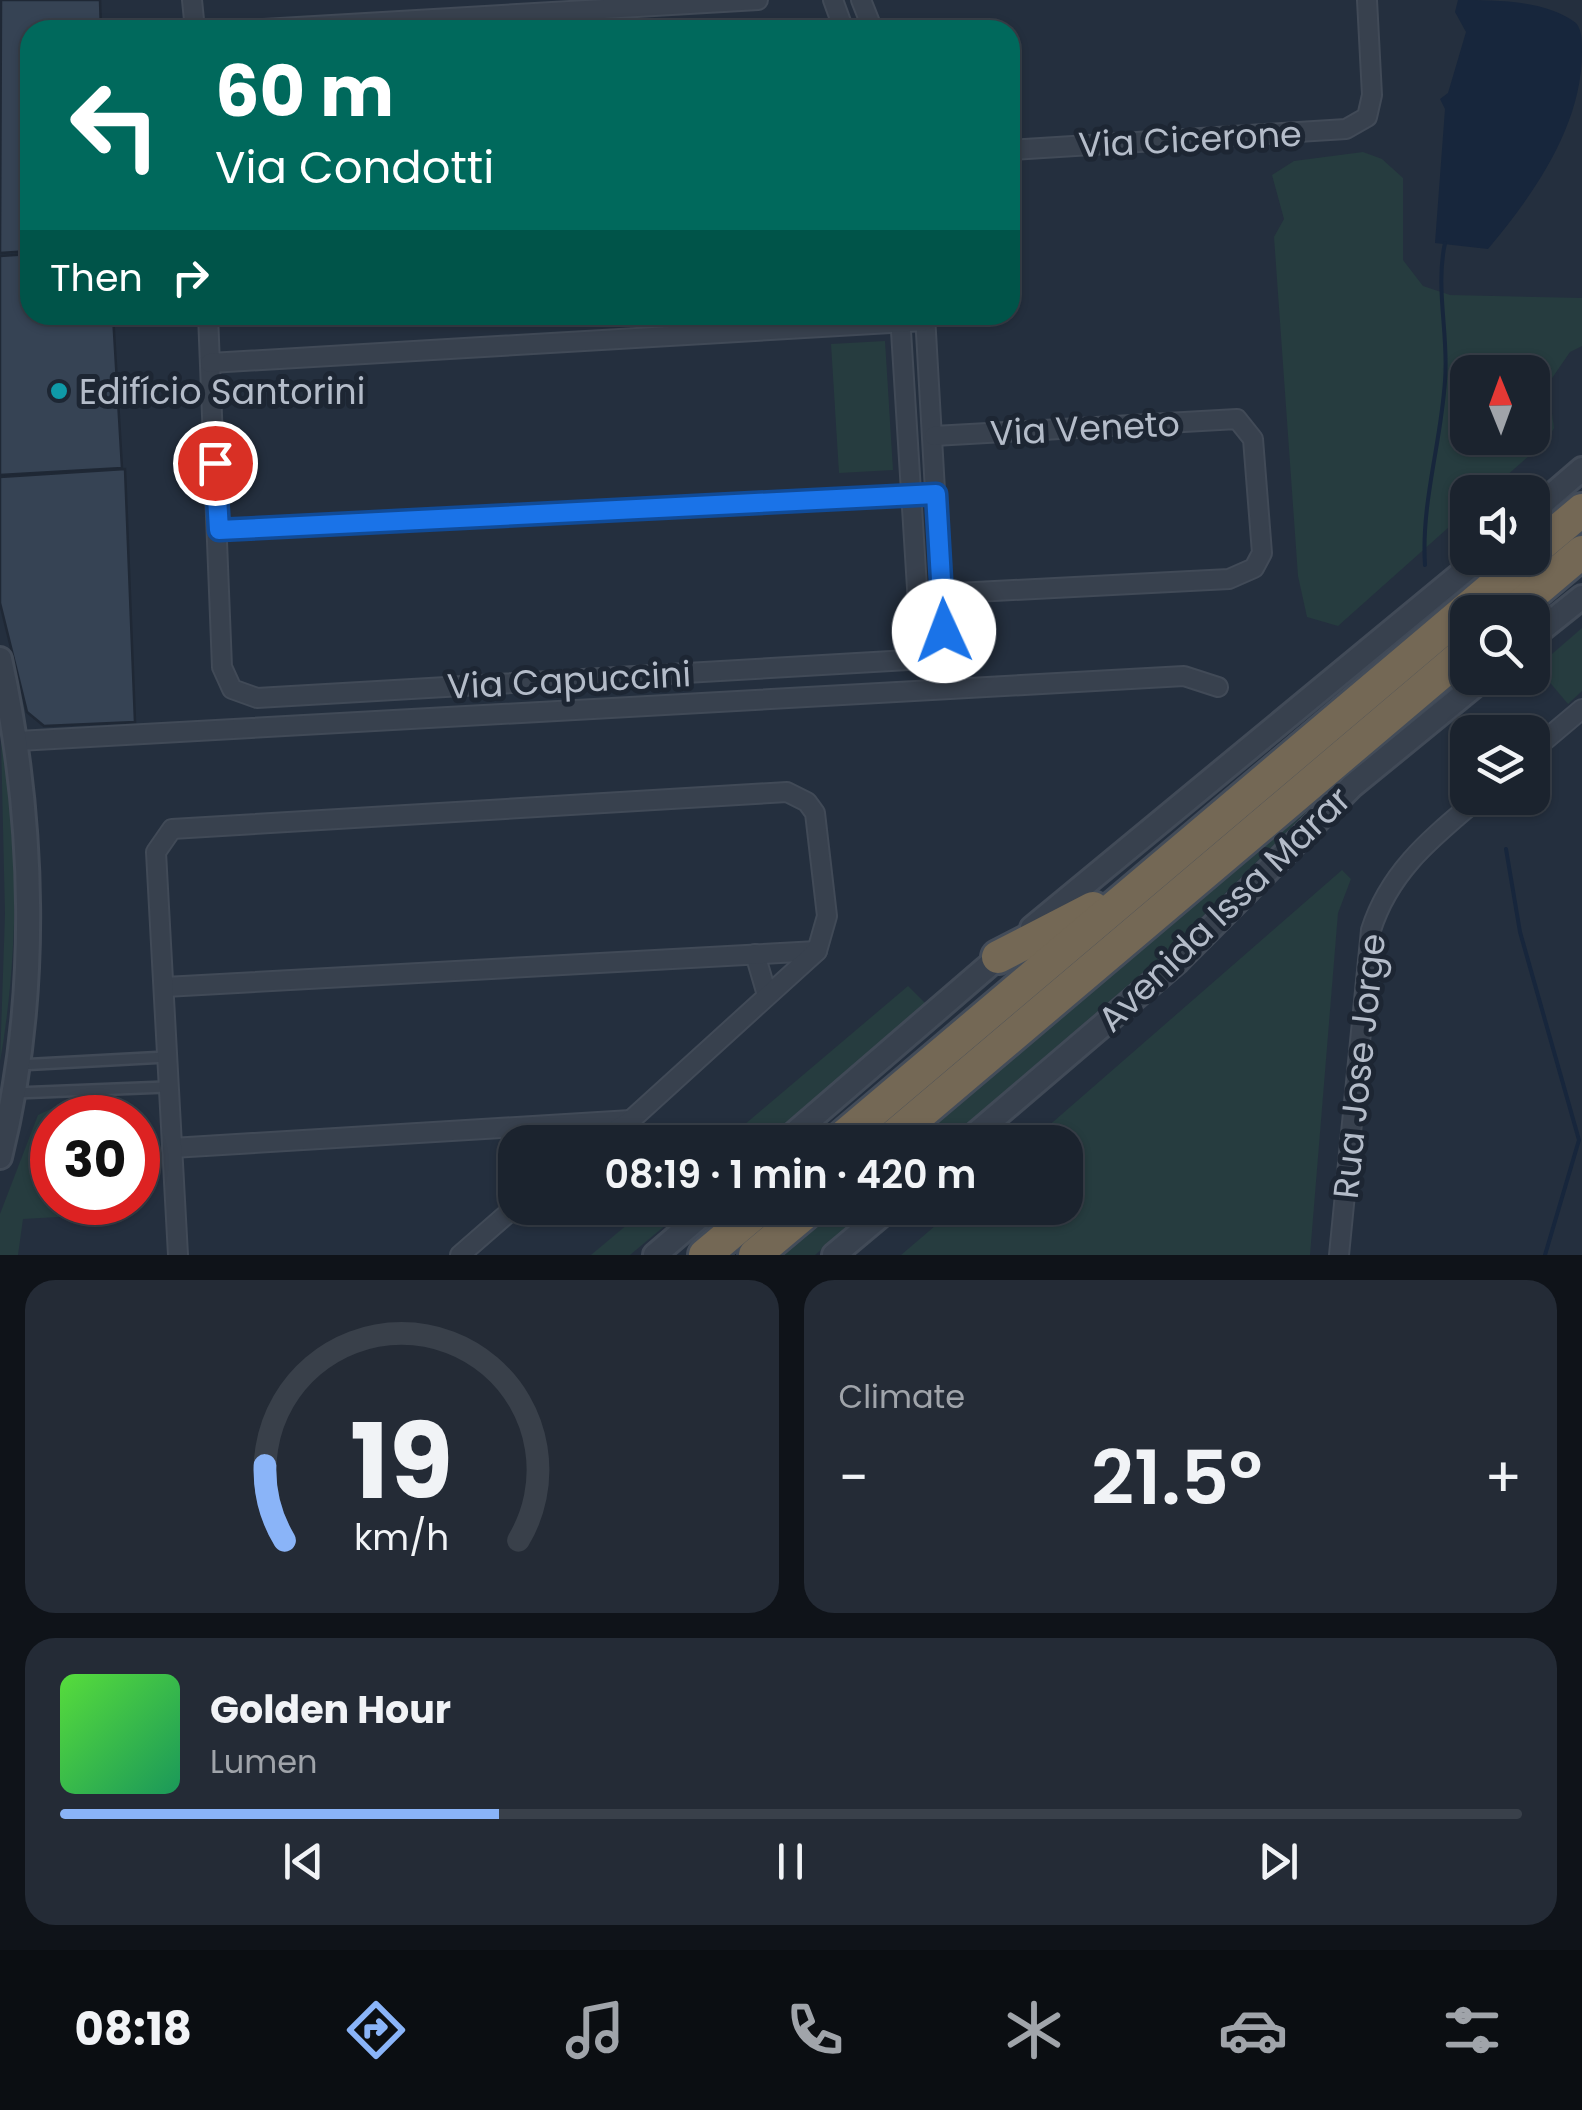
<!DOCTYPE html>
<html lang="en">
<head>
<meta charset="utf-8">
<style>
  :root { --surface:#1b232e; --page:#242b36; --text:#f1f3f6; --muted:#a0a4aa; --line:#39404a; --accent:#8ab4f8 }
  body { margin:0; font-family:Poppins,sans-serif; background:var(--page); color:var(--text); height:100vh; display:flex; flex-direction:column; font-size:38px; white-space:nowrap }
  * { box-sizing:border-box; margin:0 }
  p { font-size:32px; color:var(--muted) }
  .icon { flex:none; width:55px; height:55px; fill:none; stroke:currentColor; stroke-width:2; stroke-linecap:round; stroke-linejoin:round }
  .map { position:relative; height:1255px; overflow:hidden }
  .panel { display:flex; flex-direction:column; gap:25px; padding:25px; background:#0f1319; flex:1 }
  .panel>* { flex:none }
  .guide { position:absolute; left:20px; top:20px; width:1000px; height:305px; border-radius:30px; box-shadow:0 2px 8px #0004,0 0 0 2px var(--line); background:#00695c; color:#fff; overflow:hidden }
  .needle { width:65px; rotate:359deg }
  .buttons { position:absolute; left:1450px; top:355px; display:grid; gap:20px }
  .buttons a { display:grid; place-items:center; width:100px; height:100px; border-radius:20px; background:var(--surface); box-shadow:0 2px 8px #0004,0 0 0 2px var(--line); font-size:50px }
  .speed { position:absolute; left:30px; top:1095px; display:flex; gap:20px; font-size:50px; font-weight:700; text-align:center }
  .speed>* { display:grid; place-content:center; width:130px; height:130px; border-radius:50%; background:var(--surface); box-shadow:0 2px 8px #0004,0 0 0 2px var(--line); line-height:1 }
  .speed .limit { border:15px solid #d22; background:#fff; color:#111 }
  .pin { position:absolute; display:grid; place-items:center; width:85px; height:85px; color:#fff; margin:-42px; border:5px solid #fff; border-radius:50%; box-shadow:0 2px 10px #0007 }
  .me { position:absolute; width:110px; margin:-55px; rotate:358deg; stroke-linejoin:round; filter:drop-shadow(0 0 8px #0008) }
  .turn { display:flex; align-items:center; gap:35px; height:210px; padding:0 30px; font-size:45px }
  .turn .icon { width:130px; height:130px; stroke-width:2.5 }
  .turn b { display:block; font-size:70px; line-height:85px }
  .then { display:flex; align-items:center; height:95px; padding:0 30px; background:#0003; gap:20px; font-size:38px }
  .big { font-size:75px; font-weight:600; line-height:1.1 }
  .panel .tile { flex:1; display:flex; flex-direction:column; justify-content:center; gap:15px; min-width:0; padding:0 35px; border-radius:30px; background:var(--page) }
  .panel .dial { align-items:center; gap:0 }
  .dial svg { height:260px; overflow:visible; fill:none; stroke:var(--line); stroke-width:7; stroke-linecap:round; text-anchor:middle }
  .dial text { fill:var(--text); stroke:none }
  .song { display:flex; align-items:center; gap:30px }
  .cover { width:120px; height:120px; border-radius:15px; background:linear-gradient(135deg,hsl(110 70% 55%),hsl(150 70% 35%)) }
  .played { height:10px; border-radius:5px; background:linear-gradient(90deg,var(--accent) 30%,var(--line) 30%) }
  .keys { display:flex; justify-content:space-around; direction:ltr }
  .heat { display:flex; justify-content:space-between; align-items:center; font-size:55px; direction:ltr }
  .panel .tiles { flex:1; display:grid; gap:25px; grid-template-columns:1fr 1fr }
  .tile:last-child { grid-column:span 2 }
  .trip { position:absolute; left:498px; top:1125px; width:585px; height:100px; border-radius:30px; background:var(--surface); box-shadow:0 2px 8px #0004,0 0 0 2px var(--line); font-weight:600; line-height:100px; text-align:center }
  .dock { display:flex; height:160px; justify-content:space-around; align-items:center; background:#0b0e12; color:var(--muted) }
  .dock .icon { width:70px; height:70px }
  .dock .current { color:var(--accent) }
  .dock b { font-size:45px; color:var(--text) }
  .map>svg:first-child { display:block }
</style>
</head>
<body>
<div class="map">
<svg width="1582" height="1255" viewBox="0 0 1582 1255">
  <rect width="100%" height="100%" fill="#242f3e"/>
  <g fill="#263c3f" fill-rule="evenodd">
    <path d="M 1363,152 L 1382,159 L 1403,178 L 1403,260 L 1423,286 L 1450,295 L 1582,298 L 1582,346 L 1570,352 L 1548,384 L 1554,428 L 1548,439 L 1488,492 L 1468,492 L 1467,511 L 1338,626 L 1307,617 L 1298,576 L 1274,237 L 1284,219 L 1272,175 L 1294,161 ZM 1468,372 L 1532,372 L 1532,438 L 1468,438 Z"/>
    <path d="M 558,315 L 670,315 L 670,321 L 558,327 Z"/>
    <path d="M 885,341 L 893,470 L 839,473 L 831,344 Z"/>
    <path d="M 1582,628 L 1582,691 L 1568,704 L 1537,667 Z"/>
    <path d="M 0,697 C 18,819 21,941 0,1062 L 5,914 Z"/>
    <path d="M 1346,772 L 1168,951 L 946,1142 L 911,1142 Z"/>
    <path d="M 1342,870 L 1351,879 L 1338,913 L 1310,1255 L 901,1255 L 956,1208 L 1065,1208 L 1065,1142 L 1030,1142 Z"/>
    <path d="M 908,986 L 926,1004 L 763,1142 L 724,1142 Z"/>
    <path d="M 55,1107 L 89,1108 L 89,1117 L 52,1118 L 52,1202 L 93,1203 L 93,1215 L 23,1219 L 18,1255 L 0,1255 L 0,1214 L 38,1115 Z"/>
    <path d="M 647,1208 L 686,1208 L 630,1255 L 591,1255 Z"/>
    <path d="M 835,1208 L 870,1208 L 815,1255 L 779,1255 Z"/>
  </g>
  <path fill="#17263c" d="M 1458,0 C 1495,0 1547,0 1576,23 C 1582,30 1582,41 1582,52 C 1582,126 1534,194 1488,249 L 1435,243 L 1445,109 L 1440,99 L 1448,93 L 1466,32 L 1455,12 Z"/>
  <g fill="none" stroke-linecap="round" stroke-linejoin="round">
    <g stroke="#17263c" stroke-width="4">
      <path d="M 1425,565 C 1421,503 1441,443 1445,381 C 1449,335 1435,289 1445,243"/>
      <path d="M 1506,849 L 1520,932 L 1579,1140 L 1545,1255"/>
    </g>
  </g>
  <g fill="#364354" stroke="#1f2835" stroke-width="2.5">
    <path d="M 1,0 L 100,0 L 101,30 L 30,30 L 30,251 L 0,253 Z"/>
    <path d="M 30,254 L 30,315 L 113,315 L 122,468 L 0,475 L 0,256 Z"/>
    <path d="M 125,469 L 135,722 L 44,726 L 27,712 L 0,603 L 0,477 Z"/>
  </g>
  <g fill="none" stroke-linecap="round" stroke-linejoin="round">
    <g stroke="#414a57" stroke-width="14">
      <g id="service">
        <path d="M 19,1065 L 166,1057"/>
        <path d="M 16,1093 L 166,1087"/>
      </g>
    </g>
    <g stroke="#414a57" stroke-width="22">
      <g id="minor">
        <path d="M 192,0 L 195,30"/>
        <path d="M 833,0 L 844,30"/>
        <path d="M 861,0 L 873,30"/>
        <path d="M 244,30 L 758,0"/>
        <path d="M 1010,150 L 1346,129 L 1367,117 L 1372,95 L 1367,0"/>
        <path d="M 208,315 L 222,667 L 232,689 L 257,698 L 908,660 L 932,653 L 943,631 L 925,315"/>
        <path d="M 900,315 L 920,636 L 908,660"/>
        <path d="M 210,363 L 925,321"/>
        <path d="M 219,530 L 935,494"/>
        <path d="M 918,595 L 1229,579 L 1254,568 L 1262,553 L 1253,439 L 1237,419 L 934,436"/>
        <path d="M 18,741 L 1184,676 L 1218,687"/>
        <path d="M 1532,751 L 1582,709"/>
        <path d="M 755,954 L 767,995"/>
        <path d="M 165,987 L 817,951"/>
        <path d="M 172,1148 L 631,1120"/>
        <path d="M 178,1255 L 156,852 L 172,829 L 787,792 L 807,802 L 815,813 L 827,916 L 817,951 L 631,1120 L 597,1142"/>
        <path d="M 460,1255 L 515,1207"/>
        <path d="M 1339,1255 L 1371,930 C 1390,870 1433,837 1479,798"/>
      </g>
    </g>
    <g stroke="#414a57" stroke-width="28">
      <g id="tertiary">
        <path d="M 1532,512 L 1582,469"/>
        <path d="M 1532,637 L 1582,597"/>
        <path d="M 0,659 C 35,820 40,997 0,1157"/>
        <path d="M 1032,928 L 1480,558"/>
        <path d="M 784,1142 L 1008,949"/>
        <path d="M 966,1142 L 1178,961 L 1352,786 L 1484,678"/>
        <path d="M 655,1255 L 710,1208"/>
        <path d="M 834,1255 L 890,1208"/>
      </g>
    </g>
    <g stroke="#434c59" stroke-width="38">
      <g id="motorway">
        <path d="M 1532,552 L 1582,510"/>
        <path d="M 1511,612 L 1582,552"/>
        <path d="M 998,957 L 1093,908"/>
        <path d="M 837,1142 L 1527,558"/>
        <path d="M 887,1142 L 1468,650"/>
        <path d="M 705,1255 L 761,1208"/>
        <path d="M 755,1255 L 811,1208"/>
      </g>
    </g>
    <use href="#service" stroke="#38414e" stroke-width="9"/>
    <use href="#minor" stroke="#38414e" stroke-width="18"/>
    <use href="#tertiary" stroke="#38414e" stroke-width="22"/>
    <use href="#motorway" stroke="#746855" stroke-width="32"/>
  </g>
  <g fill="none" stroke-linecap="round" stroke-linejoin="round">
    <g stroke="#114b97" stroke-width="25">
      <path id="route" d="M 215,463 L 219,530 L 936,494 L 944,631"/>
    </g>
    <use href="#route" stroke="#1a73e8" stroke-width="18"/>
  </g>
  <circle fill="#0f9aa8" stroke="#1d2633" stroke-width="4" cx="59" cy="391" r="10"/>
  <g text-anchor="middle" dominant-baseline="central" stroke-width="10" stroke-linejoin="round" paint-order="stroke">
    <g font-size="35" fill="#b4bcc9" stroke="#1d2633">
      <text transform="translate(1190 139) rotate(-3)">Via Cicerone</text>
      <text transform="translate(1085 428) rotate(-3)">Via Veneto</text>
      <text transform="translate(569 680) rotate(-3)">Via Capuccini</text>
      <text transform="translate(1224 909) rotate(-44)">Avenida Issa Marar</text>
      <text transform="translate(1359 1066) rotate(-84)">Rua Jose Jorge</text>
    </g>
    <g font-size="35" fill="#b4bcc9" stroke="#1d2633" text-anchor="start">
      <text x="79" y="391">Edifício Santorini</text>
    </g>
  </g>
</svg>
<div class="buttons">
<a><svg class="needle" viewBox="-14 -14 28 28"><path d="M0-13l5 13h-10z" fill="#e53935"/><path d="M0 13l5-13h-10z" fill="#a0a4aa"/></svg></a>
<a><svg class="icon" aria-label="sound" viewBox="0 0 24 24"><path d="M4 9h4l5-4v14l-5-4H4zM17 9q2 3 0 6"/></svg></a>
<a><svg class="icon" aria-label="search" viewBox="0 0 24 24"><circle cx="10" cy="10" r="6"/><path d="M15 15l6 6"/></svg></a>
<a><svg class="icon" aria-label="layers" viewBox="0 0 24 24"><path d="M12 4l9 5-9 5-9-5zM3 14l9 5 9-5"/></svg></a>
</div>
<div class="speed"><div class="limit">30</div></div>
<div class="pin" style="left:215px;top:463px;background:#d93025"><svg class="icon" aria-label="arrive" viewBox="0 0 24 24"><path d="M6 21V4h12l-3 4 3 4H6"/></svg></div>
<svg class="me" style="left:944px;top:631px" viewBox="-20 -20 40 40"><circle r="19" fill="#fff"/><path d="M0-13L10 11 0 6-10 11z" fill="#1a73e8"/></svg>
<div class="trip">08:19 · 1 min · 420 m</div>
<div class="guide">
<div class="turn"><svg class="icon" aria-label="left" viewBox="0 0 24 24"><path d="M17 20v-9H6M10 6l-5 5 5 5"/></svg><div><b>60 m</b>Via Condotti</div></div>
<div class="then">Then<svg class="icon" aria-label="right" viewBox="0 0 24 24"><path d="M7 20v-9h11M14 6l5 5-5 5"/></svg></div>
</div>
</div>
<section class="panel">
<div class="tiles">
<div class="tile dial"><svg viewBox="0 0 100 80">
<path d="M14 69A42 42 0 1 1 86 69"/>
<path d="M14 69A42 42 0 0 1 8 46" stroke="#8ab4f8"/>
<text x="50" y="56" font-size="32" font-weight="700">19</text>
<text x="50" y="72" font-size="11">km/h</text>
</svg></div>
<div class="tile"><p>Climate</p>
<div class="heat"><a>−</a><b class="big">21.5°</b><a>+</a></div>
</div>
<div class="tile">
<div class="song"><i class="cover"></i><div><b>Golden Hour</b><p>Lumen</p></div></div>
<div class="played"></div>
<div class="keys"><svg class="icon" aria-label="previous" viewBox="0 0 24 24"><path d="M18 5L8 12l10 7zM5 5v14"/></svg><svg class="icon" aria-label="pause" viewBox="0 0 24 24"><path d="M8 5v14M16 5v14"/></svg><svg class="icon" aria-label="next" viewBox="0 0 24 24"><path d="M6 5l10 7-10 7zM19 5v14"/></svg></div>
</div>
</div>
</section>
<nav class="dock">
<b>08:18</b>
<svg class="icon current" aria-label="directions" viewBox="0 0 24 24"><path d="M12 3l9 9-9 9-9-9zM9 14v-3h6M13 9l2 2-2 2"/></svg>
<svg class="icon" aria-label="music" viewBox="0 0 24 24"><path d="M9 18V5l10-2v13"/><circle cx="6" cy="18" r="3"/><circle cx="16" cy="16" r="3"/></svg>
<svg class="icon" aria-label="phone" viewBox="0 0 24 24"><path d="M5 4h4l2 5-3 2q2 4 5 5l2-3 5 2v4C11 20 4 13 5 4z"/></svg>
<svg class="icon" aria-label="climate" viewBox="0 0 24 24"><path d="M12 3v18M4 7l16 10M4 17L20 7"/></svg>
<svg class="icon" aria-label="car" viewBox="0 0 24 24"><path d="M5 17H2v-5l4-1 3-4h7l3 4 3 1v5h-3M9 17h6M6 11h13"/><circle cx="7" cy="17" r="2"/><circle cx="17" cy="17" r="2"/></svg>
<svg class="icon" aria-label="filters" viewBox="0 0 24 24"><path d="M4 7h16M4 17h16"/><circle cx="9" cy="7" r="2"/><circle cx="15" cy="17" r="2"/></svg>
</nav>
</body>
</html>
